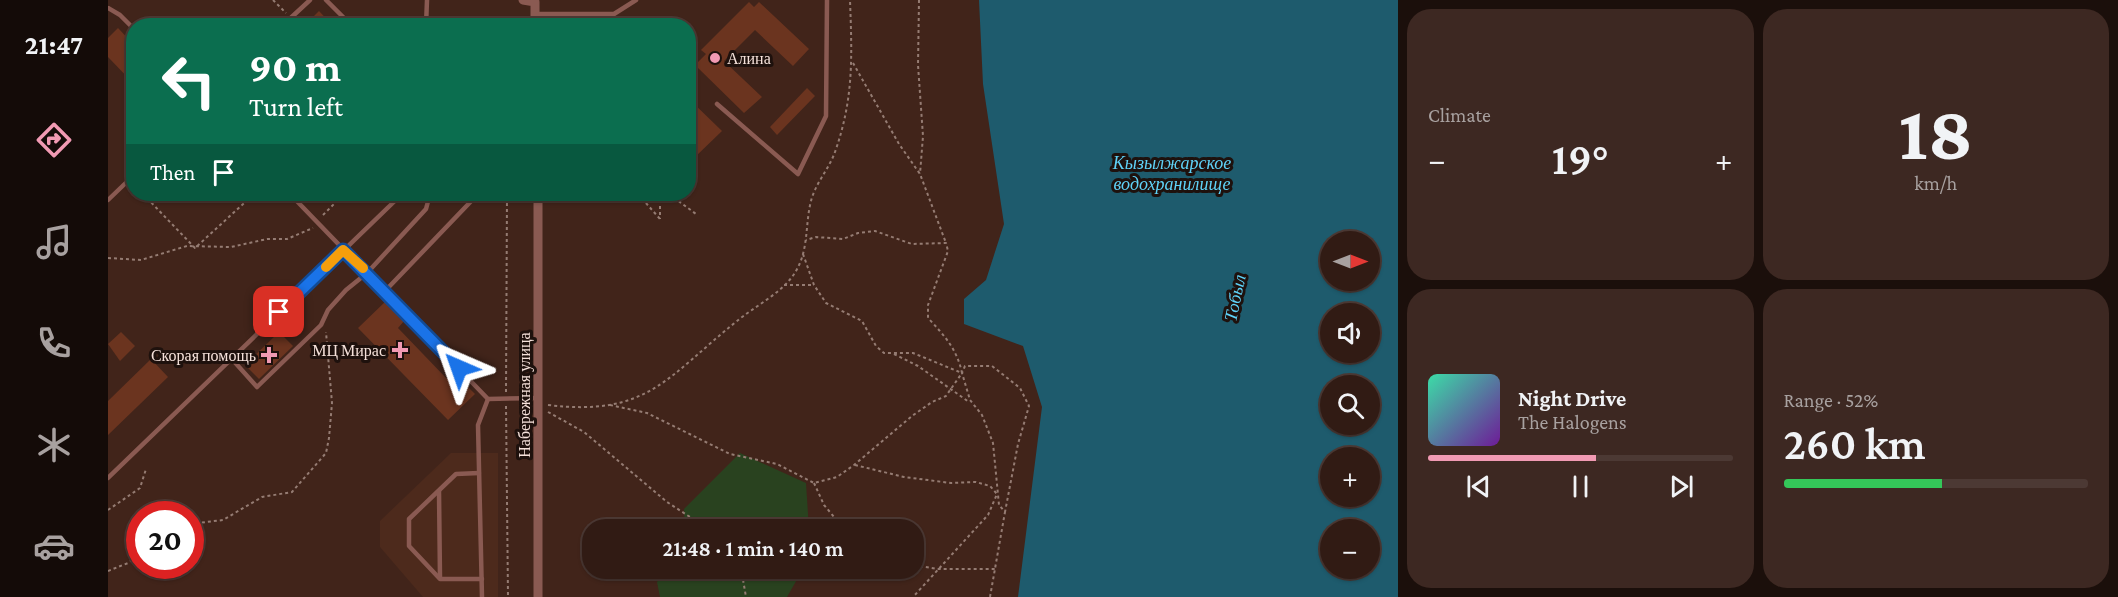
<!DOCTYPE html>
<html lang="en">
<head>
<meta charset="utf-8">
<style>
  :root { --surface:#311b14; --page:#3d2822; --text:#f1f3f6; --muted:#a8a1a0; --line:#4c3934; --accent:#f19ab3 }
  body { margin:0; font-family:"Crimson Pro",serif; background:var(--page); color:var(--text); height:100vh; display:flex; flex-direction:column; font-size:22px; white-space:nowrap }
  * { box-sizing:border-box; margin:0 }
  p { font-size:20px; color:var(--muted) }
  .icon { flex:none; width:33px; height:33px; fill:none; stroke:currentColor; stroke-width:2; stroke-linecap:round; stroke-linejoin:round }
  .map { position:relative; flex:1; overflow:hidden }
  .side { display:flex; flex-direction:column; gap:9px; padding:9px; background:#1b0f0b; width:720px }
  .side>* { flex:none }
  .hud { position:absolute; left:18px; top:18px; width:570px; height:183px; border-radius:24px; box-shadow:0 2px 4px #0004,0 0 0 2px var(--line); background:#0b6e4f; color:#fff; overflow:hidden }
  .needle { width:39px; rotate:90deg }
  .fabs { position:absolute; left:1212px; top:231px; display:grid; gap:12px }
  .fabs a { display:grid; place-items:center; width:60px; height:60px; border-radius:50%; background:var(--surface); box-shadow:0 2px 4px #0004,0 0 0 2px var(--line); font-size:30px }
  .speed { position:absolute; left:18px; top:501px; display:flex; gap:12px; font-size:30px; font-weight:700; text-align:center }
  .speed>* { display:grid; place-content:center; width:78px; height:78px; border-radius:50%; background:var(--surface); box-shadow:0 2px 4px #0004,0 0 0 2px var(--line); line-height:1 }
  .speed .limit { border:9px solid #d22; background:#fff; color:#111 }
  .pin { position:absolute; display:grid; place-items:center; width:51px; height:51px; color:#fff; margin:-26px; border-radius:12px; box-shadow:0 3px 9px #0006 }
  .me { position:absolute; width:66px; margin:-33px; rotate:317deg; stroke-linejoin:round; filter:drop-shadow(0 0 4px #0008) }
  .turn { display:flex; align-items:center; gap:21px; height:126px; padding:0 24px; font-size:27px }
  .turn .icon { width:78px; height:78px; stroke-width:2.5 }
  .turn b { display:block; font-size:42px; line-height:51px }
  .then { display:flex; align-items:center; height:57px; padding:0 24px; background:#0003; gap:12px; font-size:22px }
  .big { font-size:45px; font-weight:600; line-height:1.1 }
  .side .tile { flex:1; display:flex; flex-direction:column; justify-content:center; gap:9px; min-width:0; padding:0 21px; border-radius:24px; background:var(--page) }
  .side .dial { align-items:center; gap:0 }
  .dial b { font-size:78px; line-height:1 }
  .song { display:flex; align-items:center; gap:18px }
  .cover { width:72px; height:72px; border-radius:9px; background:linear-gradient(135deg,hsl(160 70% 55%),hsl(280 70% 35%)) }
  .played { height:6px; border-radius:3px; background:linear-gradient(90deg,var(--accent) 55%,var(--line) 55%) }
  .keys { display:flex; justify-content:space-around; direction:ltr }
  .heat { display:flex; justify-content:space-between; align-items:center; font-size:33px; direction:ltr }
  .charge { height:9px; border-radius:4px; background:linear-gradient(90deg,#34c759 52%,var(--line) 0) }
  .side .tiles { flex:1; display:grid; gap:9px; grid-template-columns:repeat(2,1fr) }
  .trip { position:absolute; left:474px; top:519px; width:342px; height:60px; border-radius:24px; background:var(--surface); box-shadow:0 2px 4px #0004,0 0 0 2px var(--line); font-weight:600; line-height:60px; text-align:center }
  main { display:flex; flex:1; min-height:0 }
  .dock { display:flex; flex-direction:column; width:108px; justify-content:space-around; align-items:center; background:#140b08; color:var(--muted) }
  .dock .icon { width:42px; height:42px }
  .dock .current { color:var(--accent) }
  .dock b { font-size:27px; color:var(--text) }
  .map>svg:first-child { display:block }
</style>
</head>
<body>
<main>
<nav class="dock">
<b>21:47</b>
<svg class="icon current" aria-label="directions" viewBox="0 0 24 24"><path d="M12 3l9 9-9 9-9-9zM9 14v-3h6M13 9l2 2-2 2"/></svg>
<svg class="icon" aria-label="music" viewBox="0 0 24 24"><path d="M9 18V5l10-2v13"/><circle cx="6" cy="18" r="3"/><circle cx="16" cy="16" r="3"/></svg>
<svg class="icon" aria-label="phone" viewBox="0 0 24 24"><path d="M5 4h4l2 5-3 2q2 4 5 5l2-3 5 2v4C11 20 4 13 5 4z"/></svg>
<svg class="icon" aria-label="climate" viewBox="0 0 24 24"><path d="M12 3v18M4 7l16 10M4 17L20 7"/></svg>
<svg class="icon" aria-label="car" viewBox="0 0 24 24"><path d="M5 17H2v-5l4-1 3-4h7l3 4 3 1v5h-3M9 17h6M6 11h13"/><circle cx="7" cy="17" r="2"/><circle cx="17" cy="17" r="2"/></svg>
</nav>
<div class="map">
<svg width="1290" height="597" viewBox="0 0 1290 597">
  <rect width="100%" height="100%" fill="#41241a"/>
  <path fill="#4d2a1c" d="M 343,453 L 390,453 L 390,597 L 315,597 L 272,547 L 272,521 Z"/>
  <g fill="#29421f">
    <path d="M 632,453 L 698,483 L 701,529 L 577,529 L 576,509 Z"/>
    <path d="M 561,568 L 695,568 L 695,569 L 679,597 L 552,597 L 549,582 Z"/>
  </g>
  <path fill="#1e5b6d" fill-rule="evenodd" d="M 871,0 L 1290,0 L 1290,597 L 910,597 L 934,407 L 915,346 L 856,324 L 856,299 L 878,280 L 896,224 L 875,84 ZM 1222,242 L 1262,242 L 1262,280 L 1222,280 ZM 1222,314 L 1262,314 L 1262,352 L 1222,352 ZM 1222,386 L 1262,386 L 1262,424 L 1222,424 ZM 1222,458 L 1262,458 L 1262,496 L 1222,496 ZM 1222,530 L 1262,530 L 1262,568 L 1222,568 Z"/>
  <g fill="#6b341f">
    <path d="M 641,2 L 646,7 L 651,2 L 701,49 L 685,66 L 647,30 L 616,61 L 654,97 L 636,113 L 587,65 L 598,54 L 593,50 Z"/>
    <path d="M 211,11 L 225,26 L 196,26 Z"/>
    <path d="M 10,28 L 26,45 L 26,84 L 0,57 L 0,38 Z"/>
    <path d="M 699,88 L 707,96 L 669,135 L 662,127 Z"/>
    <path d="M 580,98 L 614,131 L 586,158 L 580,153 Z"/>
    <path d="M 278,301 L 296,321 L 290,328 L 339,379 L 346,373 L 367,394 L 340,420 L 250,328 Z"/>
    <path d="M 13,332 L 27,346 L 12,361 L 0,344 Z"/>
    <path d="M 171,332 L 185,346 L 151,379 L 137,365 Z"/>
    <path d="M 43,359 L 60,377 L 0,435 L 0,401 Z"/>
  </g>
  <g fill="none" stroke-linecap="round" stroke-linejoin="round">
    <g stroke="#957c73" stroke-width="2" stroke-dasharray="3 3" stroke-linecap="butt">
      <path d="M 165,0 L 178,13"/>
      <path d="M 811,0 L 810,65 L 815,136 L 812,174"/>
      <path d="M 745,63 L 791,144 L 812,174 L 838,243"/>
      <path d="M 35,194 L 87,248 L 146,194"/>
      <path d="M 530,194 L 552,219"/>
      <path d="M 552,194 L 552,219"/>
      <path d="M 561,194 L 588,214"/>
      <path d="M 215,215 L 236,194"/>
      <path d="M 695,254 L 706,285 L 718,303 L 754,321 L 768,346 L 776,353 L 805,353 L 854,373"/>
      <path d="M 0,258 L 33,260 L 79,246 L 123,247 L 159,239 L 179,239 L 205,228"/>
      <path d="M 676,285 L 706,285"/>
      <path d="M 786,354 L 810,366 L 861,402"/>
      <path d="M 398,392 L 399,194"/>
      <path d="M 440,405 C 540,417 559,377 629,321 C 647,306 676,292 688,271 C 701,249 697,224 703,201 C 707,184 721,169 727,152 C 746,98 744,56 742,0"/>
      <path d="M 502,405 L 539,413 L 622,454 L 669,464 L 706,483 L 729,477 L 746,465 L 804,416 L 824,402 L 838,396 L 854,373 C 849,349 836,335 820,318 L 820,305 L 840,251 L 838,243 L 804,244 L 767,231 L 750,233 L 735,239 L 708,237 L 698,240"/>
      <path d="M 398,406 L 400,597"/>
      <path d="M 440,412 L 476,432 L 559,502 L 602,530"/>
      <path d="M 747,465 L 796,477 L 843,483 L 868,482 L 882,486 L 889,494 L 880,515 L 805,597"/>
      <path d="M 706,483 L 716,505 L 737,530"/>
      <path d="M 0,510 L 32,488 L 38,469"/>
      <path d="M 82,524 L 115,520 L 154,497 L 184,492 L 218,453 L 221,438 L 224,403 L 218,332"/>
      <path d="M 806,565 L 829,569 L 888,569"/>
      <path d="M 633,568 L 638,597"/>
      <path d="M 0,571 L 20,563 L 32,554"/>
      <path d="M 882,597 L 897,512 L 891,505 L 885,443 L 874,415 L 862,400 L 854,373 L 857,366 L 884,366 L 912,388 L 921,406 L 910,444 L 897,512"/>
    </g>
    <g stroke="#8a5a52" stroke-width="4.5">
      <path d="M 218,0 L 244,26"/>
      <path d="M 0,8 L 12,15 L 26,29"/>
      <path d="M 427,14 L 506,14 L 528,0"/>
      <path d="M 174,26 L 202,0"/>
      <path d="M 318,26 L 319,0"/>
      <path d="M 609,104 L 690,174 L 718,116 L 719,0"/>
      <path d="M 182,194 L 380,399 L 431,398"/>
      <path d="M 0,200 L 26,175"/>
      <path d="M 278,290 L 370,194"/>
      <path d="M 123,358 L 149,387 L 213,325 L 220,310 L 238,290 L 259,273 L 318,209 L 322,194"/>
      <path d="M 371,473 L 348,474 L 301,519 L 301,546 L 332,579 L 374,579"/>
      <path d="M 0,478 L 294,194"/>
      <path d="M 331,491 L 332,578"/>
      <path d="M 374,597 L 370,425 L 380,399"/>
    </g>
    <g stroke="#8a5a52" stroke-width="9">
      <path d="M 415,0 L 427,2 L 427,26"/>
      <path d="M 430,194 L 430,597"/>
    </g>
  </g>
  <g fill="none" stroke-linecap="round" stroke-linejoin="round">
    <g stroke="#114b97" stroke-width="15">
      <path id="route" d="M 171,312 L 235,250 L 351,368"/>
    </g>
    <use href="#route" stroke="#1a73e8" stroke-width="10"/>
    <path stroke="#f59e0b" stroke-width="10" d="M 218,267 L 235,250 L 255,268"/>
  </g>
  <g fill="#f19ab3" stroke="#1e110d" stroke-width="2">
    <circle cx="607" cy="58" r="6"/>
    <path d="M289 341h6v6h6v6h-6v6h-6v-6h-6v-6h6z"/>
    <path d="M158 346h6v6h6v6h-6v6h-6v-6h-6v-6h6z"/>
  </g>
  <g text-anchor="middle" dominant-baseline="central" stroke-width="6" stroke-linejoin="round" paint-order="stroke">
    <g font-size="16" fill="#f5e1da" stroke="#1e110d" text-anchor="end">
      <text x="619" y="58" text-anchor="start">Алина</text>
      <text x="278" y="350">МЦ Мирас</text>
      <text x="148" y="355">Скорая помощь</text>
    </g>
    <g font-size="16" fill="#f5e1da" stroke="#1e110d">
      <text transform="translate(416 395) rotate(-90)">Набережная улица</text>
    </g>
    <g font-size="18" font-style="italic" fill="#5fd2f7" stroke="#1e110d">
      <text x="1064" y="163">Кызылжарское<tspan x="1064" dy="21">водохранилище</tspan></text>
      <text transform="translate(1127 298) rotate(-78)">Тобыл</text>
    </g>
  </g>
</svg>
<div class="fabs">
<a><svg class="needle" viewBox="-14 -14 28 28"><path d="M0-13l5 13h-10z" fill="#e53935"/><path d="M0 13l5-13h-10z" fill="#a8a1a0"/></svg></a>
<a><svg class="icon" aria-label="sound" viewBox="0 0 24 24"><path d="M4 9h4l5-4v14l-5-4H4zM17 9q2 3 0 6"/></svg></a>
<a><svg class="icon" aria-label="search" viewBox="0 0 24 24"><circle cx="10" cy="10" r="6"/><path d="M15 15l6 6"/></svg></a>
<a>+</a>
<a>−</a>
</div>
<div class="speed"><div class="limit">20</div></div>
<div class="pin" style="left:171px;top:312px;background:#d93025"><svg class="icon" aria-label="arrive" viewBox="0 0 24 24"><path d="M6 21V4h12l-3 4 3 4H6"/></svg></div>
<svg class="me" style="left:351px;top:368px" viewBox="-20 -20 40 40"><path d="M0-17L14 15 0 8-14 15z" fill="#1a73e8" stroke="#fff" stroke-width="4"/></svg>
<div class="trip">21:48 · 1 min · 140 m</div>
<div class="hud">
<div class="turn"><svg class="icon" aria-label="left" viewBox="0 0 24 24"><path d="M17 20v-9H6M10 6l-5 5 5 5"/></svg><div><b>90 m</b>Turn left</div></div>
<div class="then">Then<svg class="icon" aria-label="arrive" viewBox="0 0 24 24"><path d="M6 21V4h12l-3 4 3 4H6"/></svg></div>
</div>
</div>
<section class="side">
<div class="tiles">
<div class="tile"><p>Climate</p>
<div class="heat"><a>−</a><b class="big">19°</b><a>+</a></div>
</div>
<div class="tile dial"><b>18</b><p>km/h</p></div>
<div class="tile">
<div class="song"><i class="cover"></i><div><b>Night Drive</b><p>The Halogens</p></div></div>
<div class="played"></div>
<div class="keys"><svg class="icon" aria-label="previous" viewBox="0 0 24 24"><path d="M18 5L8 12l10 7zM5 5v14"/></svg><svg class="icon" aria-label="pause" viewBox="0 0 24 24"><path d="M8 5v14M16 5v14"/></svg><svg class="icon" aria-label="next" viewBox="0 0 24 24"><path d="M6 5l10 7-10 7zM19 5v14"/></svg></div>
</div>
<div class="tile"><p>Range · 52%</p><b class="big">260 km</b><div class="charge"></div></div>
</div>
</section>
</main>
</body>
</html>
